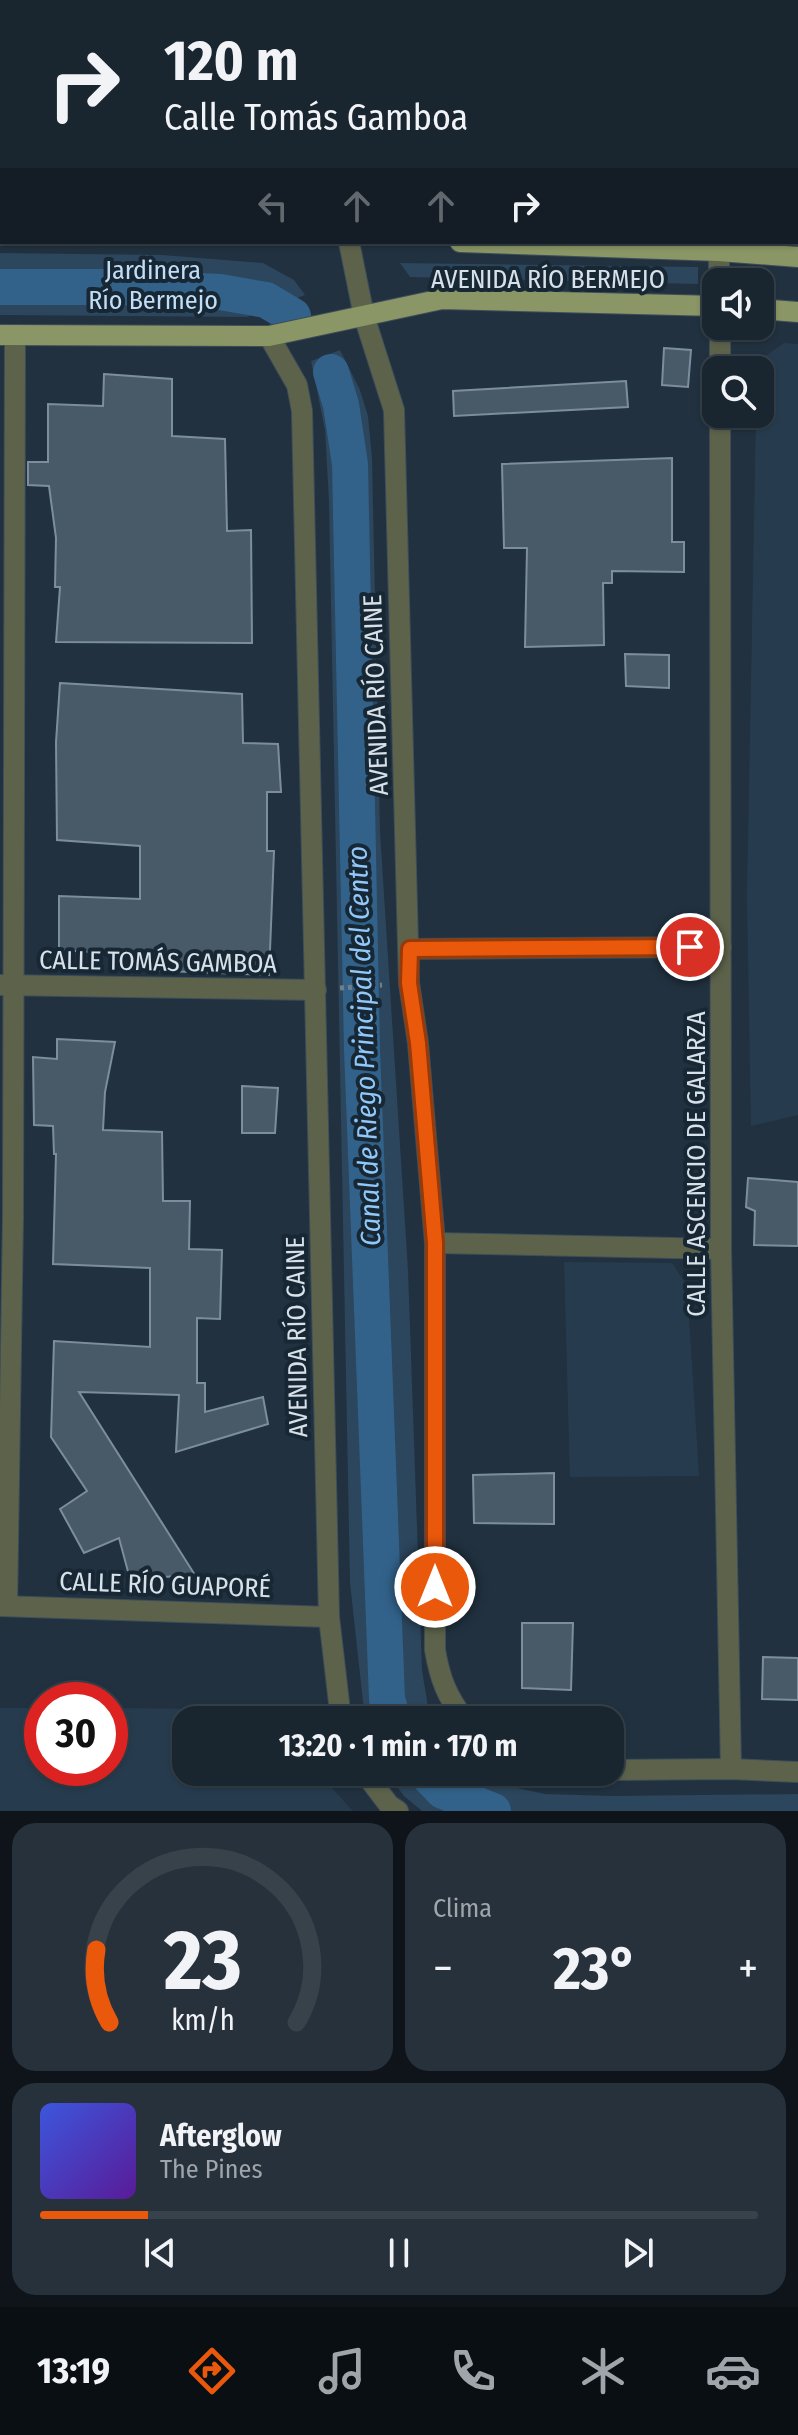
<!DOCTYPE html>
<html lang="es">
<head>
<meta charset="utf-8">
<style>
  :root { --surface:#19252f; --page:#26313b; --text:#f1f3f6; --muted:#9fa5aa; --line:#37424b; --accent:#ea580c }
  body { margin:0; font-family:"Fira Sans Condensed",sans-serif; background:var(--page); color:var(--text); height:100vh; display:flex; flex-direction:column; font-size:30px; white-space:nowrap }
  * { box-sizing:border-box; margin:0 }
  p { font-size:26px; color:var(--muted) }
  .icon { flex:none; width:44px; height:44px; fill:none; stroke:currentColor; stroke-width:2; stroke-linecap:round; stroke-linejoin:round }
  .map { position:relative; height:1811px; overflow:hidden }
  .details { display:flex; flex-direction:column; gap:12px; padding:12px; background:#0e141a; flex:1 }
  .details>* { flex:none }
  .top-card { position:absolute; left:0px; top:0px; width:798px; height:244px; box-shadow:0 2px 6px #0004,0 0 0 2px var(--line); background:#19252f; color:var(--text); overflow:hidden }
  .fabs { position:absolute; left:702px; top:268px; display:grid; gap:16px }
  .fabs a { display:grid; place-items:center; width:72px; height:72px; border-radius:16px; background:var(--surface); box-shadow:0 2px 6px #0004,0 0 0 2px var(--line); font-size:40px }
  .speed { position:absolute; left:24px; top:1682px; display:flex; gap:16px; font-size:40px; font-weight:700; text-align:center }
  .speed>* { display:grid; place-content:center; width:104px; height:104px; border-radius:50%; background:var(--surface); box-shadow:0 2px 6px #0004,0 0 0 2px var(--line); line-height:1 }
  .speed .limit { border:12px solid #d22; background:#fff; color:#111 }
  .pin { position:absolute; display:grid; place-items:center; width:68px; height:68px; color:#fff; margin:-34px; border:4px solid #fff; border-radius:50%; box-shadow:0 2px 8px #0007 }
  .me { position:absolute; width:88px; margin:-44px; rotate:0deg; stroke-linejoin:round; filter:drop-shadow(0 0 6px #0008) }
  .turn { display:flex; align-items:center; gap:28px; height:168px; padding:0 32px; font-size:36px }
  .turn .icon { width:104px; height:104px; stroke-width:2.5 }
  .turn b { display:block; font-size:56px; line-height:68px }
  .lanes { display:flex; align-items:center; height:76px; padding:0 32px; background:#0003; justify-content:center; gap:40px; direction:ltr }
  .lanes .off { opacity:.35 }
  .big { font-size:60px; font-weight:700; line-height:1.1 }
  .details .widget { flex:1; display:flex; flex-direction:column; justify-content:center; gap:12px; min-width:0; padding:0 28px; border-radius:24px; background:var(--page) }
  .details .dial { align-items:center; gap:0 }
  .dial svg { height:208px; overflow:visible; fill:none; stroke:var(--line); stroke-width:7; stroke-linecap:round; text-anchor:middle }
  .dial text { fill:var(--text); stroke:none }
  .song { display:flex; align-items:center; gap:24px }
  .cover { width:96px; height:96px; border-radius:12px; background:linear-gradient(135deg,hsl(230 70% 55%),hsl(270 70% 35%)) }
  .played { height:8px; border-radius:4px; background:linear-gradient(90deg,var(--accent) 15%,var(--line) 15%) }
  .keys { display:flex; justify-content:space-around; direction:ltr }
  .heat { display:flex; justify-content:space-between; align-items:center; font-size:44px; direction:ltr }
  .details .tiles { flex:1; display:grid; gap:12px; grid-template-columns:1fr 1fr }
  .widget:last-child { grid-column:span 2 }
  .trip { position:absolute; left:172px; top:1706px; width:452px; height:80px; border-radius:24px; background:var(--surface); box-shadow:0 2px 6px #0004,0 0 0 2px var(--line); font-weight:700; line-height:80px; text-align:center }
  .dock { display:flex; height:128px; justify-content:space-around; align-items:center; background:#0a0f13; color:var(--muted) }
  .dock .icon { width:56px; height:56px }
  .dock .selected { color:var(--accent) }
  .dock b { font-size:36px; color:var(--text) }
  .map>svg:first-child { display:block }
</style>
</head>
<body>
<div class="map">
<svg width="798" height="1811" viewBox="0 0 798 1811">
  <rect width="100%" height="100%" fill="#21313f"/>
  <g fill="#263c4e">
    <path d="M 784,343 L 798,344 L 798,1115 L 751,1126 L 747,896 L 756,414 L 760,414 L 761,359 Z"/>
    <path d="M 564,1262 L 672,1263 L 687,1286 L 699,1476 L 570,1477 Z"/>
    <path d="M 0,1708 L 42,1708 L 42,1768 L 110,1768 L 110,1708 L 308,1710 L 311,1720 L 186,1720 L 186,1772 L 326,1772 L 330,1786 L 353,1811 L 0,1811 Z"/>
  </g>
  <g fill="#2b465d">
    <path d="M 0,253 L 162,255 L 263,263 L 294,280 L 305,295 L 247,317 L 0,315 Z"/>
    <path d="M 400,263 L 698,267 L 698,284 L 410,277 Z"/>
    <path d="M 340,350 L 360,390 L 368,416 L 372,458 L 380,832 L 408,1270 L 422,1670 L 428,1707 L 434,1720 L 365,1720 L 350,1583 L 329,502 L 325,430 L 311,361 Z"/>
    <path d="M 386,1772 L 484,1772 L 517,1788 L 545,1794 L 612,1796 L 798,1794 L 798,1811 L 422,1811 L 404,1796 Z"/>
  </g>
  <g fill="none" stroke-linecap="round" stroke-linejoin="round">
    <g stroke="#32628a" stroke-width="36">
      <path d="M 0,287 L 116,287 L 220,292 L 266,300 L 293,316"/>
      <path d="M 331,372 L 341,405 L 350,464 L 362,1049 L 387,1699 L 393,1720"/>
      <path d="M 425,1772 L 443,1791 L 493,1811"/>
    </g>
  </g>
  <g fill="#485968" stroke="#7c8e9e" stroke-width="2">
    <path d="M 664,348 L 691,350 L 688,387 L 662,385 Z"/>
    <path d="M 104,374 L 172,379 L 172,436 L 225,439 L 227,531 L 251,530 L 252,643 L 56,642 L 60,587 L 55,587 L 56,538 L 49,486 L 28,485 L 28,462 L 48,462 L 48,404 L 103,406 Z"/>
    <path d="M 626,381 L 628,407 L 454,416 L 453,391 Z"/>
    <path d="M 672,458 L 672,542 L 684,542 L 684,572 L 612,571 L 612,583 L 603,583 L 604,645 L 525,647 L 527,548 L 504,548 L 502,464 Z"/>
    <path d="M 625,654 L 669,655 L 669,688 L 626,686 Z"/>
    <path d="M 60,683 L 242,694 L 243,743 L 278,744 L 281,792 L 267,792 L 267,851 L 274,851 L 269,975 L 140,970 L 140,955 L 59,950 L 59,896 L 140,899 L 140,846 L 57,840 L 56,742 Z"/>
    <path d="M 57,1039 L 115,1042 L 105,1092 L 103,1130 L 162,1132 L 163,1201 L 190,1201 L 189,1249 L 222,1250 L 220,1319 L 197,1318 L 197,1383 L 205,1383 L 205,1412 L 263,1397 L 268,1424 L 176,1452 L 179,1395 L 79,1392 L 195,1575 L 130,1579 L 119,1538 L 84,1553 L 60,1509 L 87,1491 L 51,1437 L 54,1341 L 150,1347 L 150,1268 L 53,1264 L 56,1154 L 54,1154 L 53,1126 L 34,1125 L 33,1057 L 57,1059 Z"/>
    <path d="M 242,1086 L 278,1088 L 275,1133 L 242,1133 Z"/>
    <path d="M 748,1178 L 798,1182 L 798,1246 L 754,1245 L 755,1211 L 746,1207 Z"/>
    <path d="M 554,1473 L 554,1524 L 474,1523 L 473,1475 Z"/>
    <path d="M 522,1623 L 573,1623 L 571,1690 L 522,1688 Z"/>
    <path d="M 763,1657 L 798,1658 L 798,1700 L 762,1699 Z"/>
  </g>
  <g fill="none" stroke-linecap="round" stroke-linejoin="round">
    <g stroke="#3e4d5a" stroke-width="22">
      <g id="minor">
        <path d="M 339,0 L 339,2"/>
        <path d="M 722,2 L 722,0"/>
        <path d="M 349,242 L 364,316 L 394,410 L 409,983 L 418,1043 L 435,1243 L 435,1650 C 440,1679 447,1697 465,1720"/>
        <path d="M 719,242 L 719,282"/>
        <path d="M 720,326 L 720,370"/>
        <path d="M 269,336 L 297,385 L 302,411 L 329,1617 L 341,1720"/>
        <path d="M 720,414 L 721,1249 L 731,1769"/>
        <path d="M 410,949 L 721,947"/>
        <path d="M 0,985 L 316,990"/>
        <path d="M 435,1243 L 721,1249"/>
        <path d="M 0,1606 L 329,1617"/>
        <path d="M 7,1606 L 13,1217 L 15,335"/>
        <path d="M 610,1770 L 731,1769 L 798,1772"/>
        <path d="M 364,1772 L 389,1805 L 398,1811"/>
      </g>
    </g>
    <g stroke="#3e4d5a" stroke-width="22">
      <g id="major">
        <path d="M 0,235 L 2,235"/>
        <path d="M 460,242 L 719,251 L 798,257"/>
        <path d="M 760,309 L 798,312"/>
        <path d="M 0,335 L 269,336 L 442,299 L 716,306"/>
      </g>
    </g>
    <path stroke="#707e8a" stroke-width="5" stroke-dasharray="4 4" stroke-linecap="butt" d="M 340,988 L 382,985"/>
    <use href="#minor" stroke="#5d634b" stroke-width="20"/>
    <use href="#major" stroke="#8a9665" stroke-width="20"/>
  </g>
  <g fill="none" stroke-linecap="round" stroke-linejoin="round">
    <g stroke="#983908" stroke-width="20">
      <path id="route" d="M 435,1587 L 435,1243 L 418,1043 L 409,983 L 410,949 L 690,947"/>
    </g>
    <use href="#route" stroke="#ea580c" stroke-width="14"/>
  </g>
  <g text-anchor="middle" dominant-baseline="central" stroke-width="8" stroke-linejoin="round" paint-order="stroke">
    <g font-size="26" fill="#c2def7" stroke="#182734">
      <text x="153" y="270">Jardinera<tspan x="153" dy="30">Río Bermejo</tspan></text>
    </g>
    <g font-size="26" fill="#d7e1ea" stroke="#182734">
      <text x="548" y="279">AVENIDA RÍO BERMEJO</text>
      <text transform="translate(376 695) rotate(-92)">AVENIDA RÍO CAINE</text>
      <text transform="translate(158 962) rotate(1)">CALLE TOMÁS GAMBOA</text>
      <text transform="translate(696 1164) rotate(-90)">CALLE ASCENCIO DE GALARZA</text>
      <text transform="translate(297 1337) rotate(-91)">AVENIDA RÍO CAINE</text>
      <text transform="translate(165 1585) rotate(2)">CALLE RÍO GUAPORÉ</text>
    </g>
    <g font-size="28" font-style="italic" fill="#90c8f9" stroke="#182734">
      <text transform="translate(364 1046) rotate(-92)">Canal de Riego Principal del Centro</text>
    </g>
  </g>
</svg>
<div class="fabs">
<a><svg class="icon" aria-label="sound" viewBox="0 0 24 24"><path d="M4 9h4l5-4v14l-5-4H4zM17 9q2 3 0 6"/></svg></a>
<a><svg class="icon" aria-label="search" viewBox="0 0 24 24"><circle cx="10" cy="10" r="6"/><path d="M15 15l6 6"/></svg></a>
</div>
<div class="speed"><div class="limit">30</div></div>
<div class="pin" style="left:690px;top:947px;background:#d93025"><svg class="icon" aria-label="arrive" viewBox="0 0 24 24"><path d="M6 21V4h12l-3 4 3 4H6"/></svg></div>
<svg class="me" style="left:435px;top:1587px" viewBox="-20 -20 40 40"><circle r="17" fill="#ea580c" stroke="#fff" stroke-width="3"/><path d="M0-11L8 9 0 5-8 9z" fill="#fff"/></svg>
<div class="trip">13:20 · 1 min · 170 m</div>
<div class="top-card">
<div class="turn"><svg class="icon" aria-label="right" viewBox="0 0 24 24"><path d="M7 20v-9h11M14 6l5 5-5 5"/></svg><div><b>120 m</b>Calle Tomás Gamboa</div></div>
<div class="lanes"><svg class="icon off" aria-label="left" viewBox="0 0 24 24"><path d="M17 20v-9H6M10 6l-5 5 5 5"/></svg><svg class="icon off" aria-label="ahead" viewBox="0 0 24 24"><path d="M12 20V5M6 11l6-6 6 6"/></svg><svg class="icon off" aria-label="ahead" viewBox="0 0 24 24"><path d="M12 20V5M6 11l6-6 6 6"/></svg><svg class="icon" aria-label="right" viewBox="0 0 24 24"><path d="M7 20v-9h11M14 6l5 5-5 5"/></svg></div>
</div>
</div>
<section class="details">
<div class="tiles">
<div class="widget dial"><svg viewBox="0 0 100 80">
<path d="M14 69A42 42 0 1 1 86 69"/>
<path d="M14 69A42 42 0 0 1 9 41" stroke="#ea580c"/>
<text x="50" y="56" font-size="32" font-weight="700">23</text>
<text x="50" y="72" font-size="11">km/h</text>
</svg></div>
<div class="widget"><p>Clima</p>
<div class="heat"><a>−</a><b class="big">23°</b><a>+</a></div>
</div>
<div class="widget">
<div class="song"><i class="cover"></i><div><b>Afterglow</b><p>The Pines</p></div></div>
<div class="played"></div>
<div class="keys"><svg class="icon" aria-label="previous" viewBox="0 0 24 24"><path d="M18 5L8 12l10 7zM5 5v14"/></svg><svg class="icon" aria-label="pause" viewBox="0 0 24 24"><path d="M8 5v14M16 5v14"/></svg><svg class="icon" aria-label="next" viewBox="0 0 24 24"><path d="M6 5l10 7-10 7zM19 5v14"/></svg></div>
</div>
</div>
</section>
<nav class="dock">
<b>13:19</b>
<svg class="icon selected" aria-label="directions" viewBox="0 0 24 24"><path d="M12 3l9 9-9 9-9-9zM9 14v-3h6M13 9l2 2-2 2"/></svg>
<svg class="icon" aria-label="music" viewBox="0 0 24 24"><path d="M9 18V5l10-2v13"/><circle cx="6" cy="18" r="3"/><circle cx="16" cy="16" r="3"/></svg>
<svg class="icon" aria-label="phone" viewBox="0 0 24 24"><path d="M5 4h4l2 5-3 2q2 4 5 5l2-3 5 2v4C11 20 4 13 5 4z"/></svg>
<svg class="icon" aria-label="climate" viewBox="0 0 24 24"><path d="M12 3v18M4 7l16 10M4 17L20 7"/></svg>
<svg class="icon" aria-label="car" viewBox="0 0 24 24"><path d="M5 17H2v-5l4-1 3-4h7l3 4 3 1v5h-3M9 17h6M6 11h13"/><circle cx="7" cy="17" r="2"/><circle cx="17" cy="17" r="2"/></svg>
</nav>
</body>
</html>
